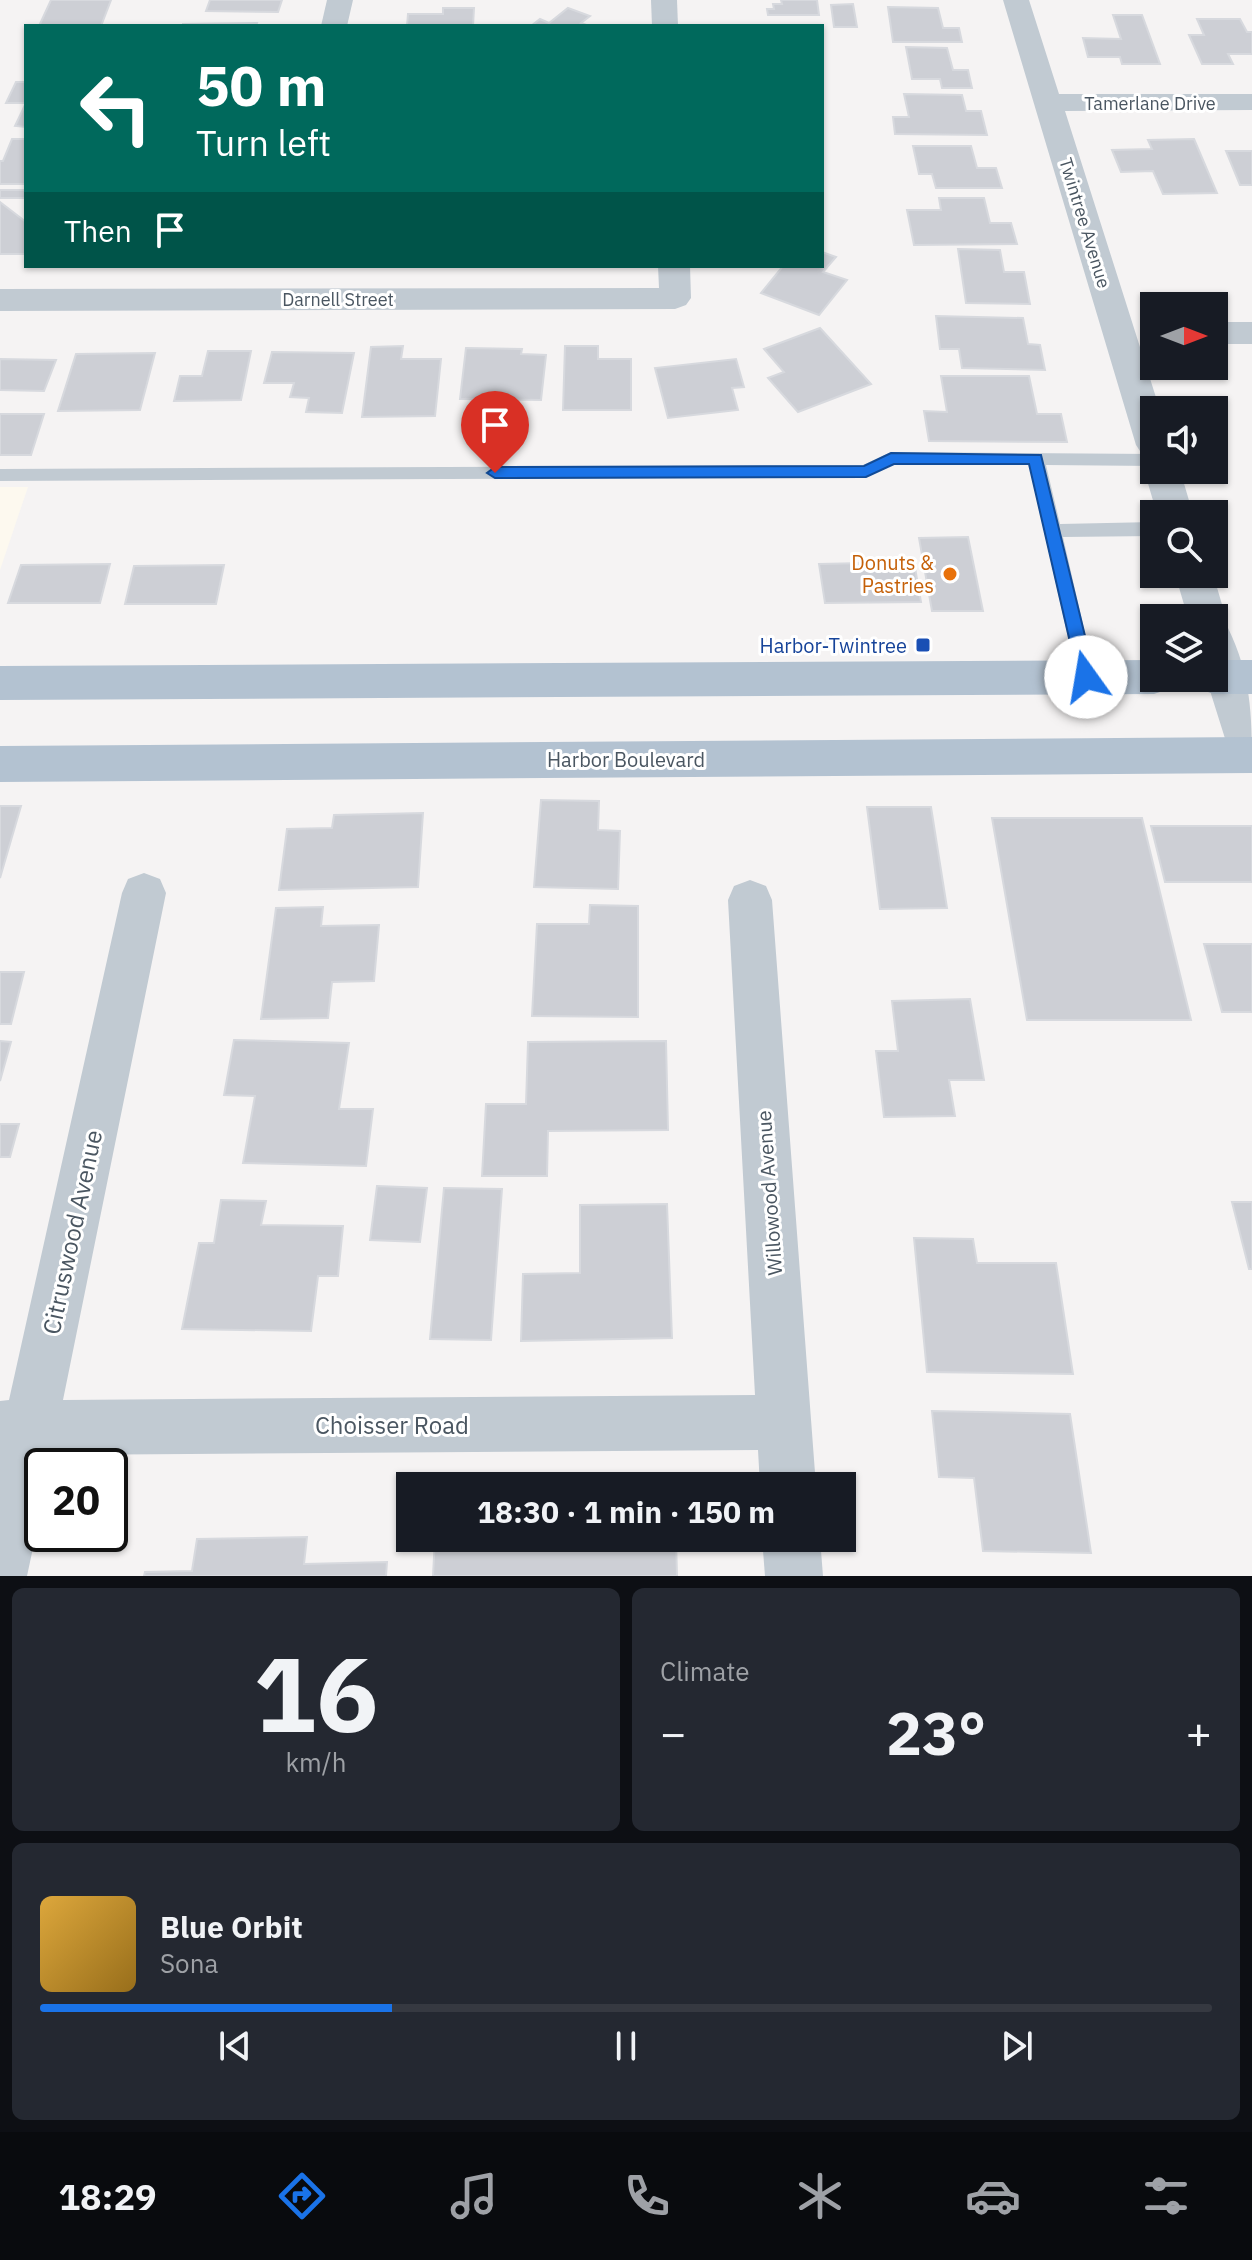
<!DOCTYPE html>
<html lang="en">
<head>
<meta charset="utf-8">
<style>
  :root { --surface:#171b24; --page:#242831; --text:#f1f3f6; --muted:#9ea1a6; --line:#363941; --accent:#1a73e8 }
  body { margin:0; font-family:"IBM Plex Sans",sans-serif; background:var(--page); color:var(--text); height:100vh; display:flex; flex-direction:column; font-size:30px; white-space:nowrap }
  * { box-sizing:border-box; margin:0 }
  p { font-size:26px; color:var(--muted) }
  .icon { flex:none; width:44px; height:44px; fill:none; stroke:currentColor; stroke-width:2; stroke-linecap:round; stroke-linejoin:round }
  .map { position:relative; height:1576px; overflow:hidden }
  .details { display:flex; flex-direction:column; gap:12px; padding:12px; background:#0d0f14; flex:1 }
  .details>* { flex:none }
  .top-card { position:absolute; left:24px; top:24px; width:800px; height:244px; border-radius:0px; box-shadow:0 2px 6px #0004; background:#00695c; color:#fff; overflow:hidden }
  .needle { width:52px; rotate:90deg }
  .tools { position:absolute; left:1140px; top:292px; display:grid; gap:16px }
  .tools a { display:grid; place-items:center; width:88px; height:88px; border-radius:0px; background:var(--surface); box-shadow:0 2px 6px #0004; font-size:40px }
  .speed { position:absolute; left:24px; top:1448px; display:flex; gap:16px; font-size:40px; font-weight:700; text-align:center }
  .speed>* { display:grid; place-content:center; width:104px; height:104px; border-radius:50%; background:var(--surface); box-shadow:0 2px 6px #0004; line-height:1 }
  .speed .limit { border:4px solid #111; border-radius:12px; background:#fff; color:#111 }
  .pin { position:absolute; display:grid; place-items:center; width:68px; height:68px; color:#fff; margin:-82px -34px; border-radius:50% 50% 50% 0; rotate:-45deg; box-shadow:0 0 8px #0007 }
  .pin .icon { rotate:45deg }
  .me { position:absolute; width:88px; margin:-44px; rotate:347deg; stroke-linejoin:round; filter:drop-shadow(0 0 6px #0008) }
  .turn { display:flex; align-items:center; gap:28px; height:168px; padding:0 40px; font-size:36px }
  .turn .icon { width:104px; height:104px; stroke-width:2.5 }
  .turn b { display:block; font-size:56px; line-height:68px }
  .then { display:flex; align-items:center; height:76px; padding:0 40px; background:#0003; gap:16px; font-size:30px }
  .big { font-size:60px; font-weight:700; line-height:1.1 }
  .details .widget { flex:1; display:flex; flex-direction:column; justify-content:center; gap:12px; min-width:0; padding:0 28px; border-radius:12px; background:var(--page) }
  .details .dial { align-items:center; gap:0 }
  .dial b { font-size:104px; line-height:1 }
  .song { display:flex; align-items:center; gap:24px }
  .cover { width:96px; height:96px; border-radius:12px; background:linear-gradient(135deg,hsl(40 70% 55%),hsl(40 70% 35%)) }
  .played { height:8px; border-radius:4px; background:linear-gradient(90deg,var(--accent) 30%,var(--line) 30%) }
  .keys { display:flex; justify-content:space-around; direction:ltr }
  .heat { display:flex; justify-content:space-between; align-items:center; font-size:44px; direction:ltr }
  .details .tiles { flex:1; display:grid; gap:12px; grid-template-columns:1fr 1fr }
  .widget:last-child { grid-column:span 2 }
  .trip { position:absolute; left:396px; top:1472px; width:460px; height:80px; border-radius:0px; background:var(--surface); box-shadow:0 2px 6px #0004; font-weight:700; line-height:80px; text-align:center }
  .menu { display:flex; height:128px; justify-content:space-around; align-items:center; background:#090b0e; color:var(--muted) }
  .menu .icon { width:56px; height:56px }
  .menu .on { color:var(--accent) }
  .menu b { font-size:36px; color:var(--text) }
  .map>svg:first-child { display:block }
</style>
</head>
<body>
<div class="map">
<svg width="1252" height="1576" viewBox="0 0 1252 1576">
  <rect width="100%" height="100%" fill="#f5f3f3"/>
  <path fill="#fdf9ef" d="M 0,487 L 28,487 L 0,570 Z"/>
  <g fill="#cdcfd5" stroke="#d7d9de" stroke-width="2">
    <path d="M 51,0 L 111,0 L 101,26 L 39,26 Z"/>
    <path d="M 210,0 L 282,0 L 278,12 L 206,11 Z"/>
    <path d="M 781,0 L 817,0 L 819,15 L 768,15 L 767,9 L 774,9 L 773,4 L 782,4 Z"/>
    <path d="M 853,4 L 857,27 L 834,27 L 831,5 Z"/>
    <path d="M 888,7 L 938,8 L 943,28 L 959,28 L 962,42 L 893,42 Z"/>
    <path d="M 443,8 L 474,8 L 473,26 L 407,26 L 408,14 L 443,14 Z"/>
    <path d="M 568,8 L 590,16 L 581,23 L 589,26 L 531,26 L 540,19 L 549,23 Z"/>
    <path d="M 1113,15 L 1142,15 L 1160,64 L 1122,64 L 1120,57 L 1088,57 L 1083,38 L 1121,39 Z"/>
    <path d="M 1197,19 L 1240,19 L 1247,32 L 1252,32 L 1252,54 L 1228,54 L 1233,64 L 1202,64 L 1189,35 L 1204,35 Z"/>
    <path d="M 257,23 L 256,26 L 183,26 L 183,24 Z"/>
    <path d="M 906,47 L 947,48 L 953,70 L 968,70 L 972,88 L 942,88 L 940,79 L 912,79 Z"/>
    <path d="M 16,82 L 26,82 L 26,127 L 15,126 L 26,103 L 6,103 Z"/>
    <path d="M 904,94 L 962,95 L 966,111 L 981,111 L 987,135 L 895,134 L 893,117 L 909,117 Z"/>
    <path d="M 12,139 L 26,139 L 26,184 L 0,184 L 0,161 L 3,161 Z"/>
    <path d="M 1194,139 L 1217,193 L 1163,194 L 1153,171 L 1121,172 L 1112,150 L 1152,149 L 1148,140 Z"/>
    <path d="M 913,146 L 971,146 L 977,168 L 996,168 L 1002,188 L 936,188 L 932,174 L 919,174 Z"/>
    <path d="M 1226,151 L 1252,151 L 1252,185 L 1240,185 Z"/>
    <rect x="0" y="190" width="26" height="8"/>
    <path d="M 939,198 L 984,198 L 990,223 L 1011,223 L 1017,244 L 914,245 L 907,210 L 941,210 Z"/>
    <path d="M 0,202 L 26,222 L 25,254 L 0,254 Z"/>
    <path d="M 958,249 L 1000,250 L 1004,272 L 1024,272 L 1030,304 L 966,303 Z"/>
    <path d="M 822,252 L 836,257 L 823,272 L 847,280 L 819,315 L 761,293 L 783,266 L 822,266 Z"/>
    <path d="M 936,316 L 1023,318 L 1028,344 L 1040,345 L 1045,370 L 962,368 L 959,349 L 940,349 Z"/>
    <path d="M 820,328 L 871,384 L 798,412 L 768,378 L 784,372 L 764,349 Z"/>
    <path d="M 403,346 L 401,359 L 441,359 L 435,416 L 362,417 L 371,347 Z"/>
    <path d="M 565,346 L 598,346 L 598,359 L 631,359 L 631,410 L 563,410 Z"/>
    <path d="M 466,348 L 522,349 L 521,354 L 546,355 L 541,400 L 460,399 Z"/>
    <path d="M 208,351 L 251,351 L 241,400 L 174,401 L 180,376 L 202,376 Z"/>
    <path d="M 272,352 L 354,353 L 342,413 L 306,412 L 309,398 L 290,397 L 294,383 L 264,383 Z"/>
    <path d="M 155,353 L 140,410 L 58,411 L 76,354 Z"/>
    <path d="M 0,359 L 56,360 L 44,391 L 0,390 Z"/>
    <path d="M 736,359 L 744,387 L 732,388 L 738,410 L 668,418 L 655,368 Z"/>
    <path d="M 941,376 L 1029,376 L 1037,414 L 1061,414 L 1067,442 L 929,441 L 924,411 L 947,412 Z"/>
    <path d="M 0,414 L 44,414 L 31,455 L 0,455 Z"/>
    <path d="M 968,537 L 983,611 L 932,611 L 919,538 Z"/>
    <path d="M 914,562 L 921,602 L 825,603 L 819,564 Z"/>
    <path d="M 110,564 L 100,603 L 8,603 L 21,565 Z"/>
    <path d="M 224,565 L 216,604 L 125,604 L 134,566 Z"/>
    <path d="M 541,800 L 599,801 L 598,830 L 620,831 L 618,889 L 534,887 Z"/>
    <path d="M 0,806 L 21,806 L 0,878 Z"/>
    <path d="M 867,807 L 931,807 L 947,908 L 880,909 Z"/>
    <path d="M 423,813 L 418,887 L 279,890 L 287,829 L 332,828 L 334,815 Z"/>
    <path d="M 992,818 L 1142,818 L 1191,1020 L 1027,1020 Z"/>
    <path d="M 1151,826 L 1252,826 L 1252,882 L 1165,882 Z"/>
    <path d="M 590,905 L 638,906 L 638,1017 L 532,1016 L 537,924 L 589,924 Z"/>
    <path d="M 323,907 L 321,926 L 379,925 L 374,981 L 332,982 L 328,1018 L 261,1019 L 276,908 Z"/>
    <path d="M 1204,944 L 1252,944 L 1252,1012 L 1222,1012 Z"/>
    <path d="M 0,972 L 24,972 L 11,1024 L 0,1024 Z"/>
    <path d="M 970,999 L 984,1080 L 949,1080 L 955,1116 L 884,1117 L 876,1051 L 898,1051 L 892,1001 Z"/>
    <path d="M 234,1040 L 349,1043 L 339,1109 L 373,1109 L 366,1166 L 243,1163 L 255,1096 L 224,1095 Z"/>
    <path d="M 0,1041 L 11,1042 L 0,1081 Z"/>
    <path d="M 666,1041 L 668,1130 L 548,1131 L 547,1176 L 482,1176 L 486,1104 L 526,1104 L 528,1042 Z"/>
    <path d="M 0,1124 L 19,1124 L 10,1157 L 0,1157 Z"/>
    <path d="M 377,1186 L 427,1188 L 420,1242 L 370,1240 Z"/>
    <path d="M 444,1188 L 502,1189 L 491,1340 L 430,1339 Z"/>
    <path d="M 221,1200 L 266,1201 L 261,1225 L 343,1226 L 338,1276 L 318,1276 L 311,1331 L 182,1329 L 199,1243 L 214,1243 Z"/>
    <path d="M 1232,1202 L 1252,1202 L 1252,1269 L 1249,1269 Z"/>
    <path d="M 667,1204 L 672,1338 L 521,1341 L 523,1274 L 580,1273 L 580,1205 Z"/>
    <path d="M 914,1238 L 973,1239 L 977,1263 L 1056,1263 L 1073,1374 L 927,1372 Z"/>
    <path d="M 932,1411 L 1070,1414 L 1091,1553 L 983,1551 L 974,1478 L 939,1477 Z"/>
    <path d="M 307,1537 L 304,1564 L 387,1562 L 386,1576 L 144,1576 L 145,1572 L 192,1571 L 197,1539 Z"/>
    <path d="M 435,1538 L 676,1538 L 677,1576 L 433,1576 Z"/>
  </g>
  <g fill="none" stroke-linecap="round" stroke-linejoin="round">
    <path fill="#c1cad2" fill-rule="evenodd" d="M 891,452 L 1154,454 L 1154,466 L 1046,465 L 1060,524 L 1154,522 L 1154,536 L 1063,537 L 1095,677 L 1093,682 L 1079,682 L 1077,677 L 1029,465 L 894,464 L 866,477 L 0,481 L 0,469 L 863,465 Z"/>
    <g fill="#c1cad2" fill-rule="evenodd">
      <path d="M 327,0 L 353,0 L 347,26 L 321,26 Z"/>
      <path d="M 651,0 L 677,0 L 678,26 L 652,26 Z"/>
      <path d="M 1003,0 L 1029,0 L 1059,94 L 1252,94 L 1252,110 L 1065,111 L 1160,410 L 1154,410 L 1154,458 L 1142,454 L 1136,445 Z"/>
      <path d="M 658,266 L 690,266 L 691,298 L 686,305 L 675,309 L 0,311 L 0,289 L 659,288 Z"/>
      <rect x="1214" y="322" width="38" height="22"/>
      <path d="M 1154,459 L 1154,470 L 1180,470 L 1193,514 L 1157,514 L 1144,470 L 1149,461 Z"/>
      <path d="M 1175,574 L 1213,574 L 1226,618 L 1222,626 L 1228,628 C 1252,677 1252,719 1252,771 L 1234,767 L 1206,678 L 1214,678 L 1214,618 L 1188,618 Z"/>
      <path d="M 144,873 L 160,879 L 166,893 L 63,1400 L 755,1395 L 728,900 L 734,886 L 750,880 L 766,886 L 772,900 L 816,1486 L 760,1486 L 758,1450 L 52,1455 L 50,1466 L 42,1466 L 42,1506 L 27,1576 L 0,1576 L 0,1401 L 9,1400 L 122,893 L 128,879 Z"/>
      <path d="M 762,1538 L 820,1538 L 823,1576 L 765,1576 Z"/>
    </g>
    <g fill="#b3c2d1" fill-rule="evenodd">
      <path d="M 1154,660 L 1154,678 L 1174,678 L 1169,689 L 1154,694 L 0,700 L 0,666 Z"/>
      <path d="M 1214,660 L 1252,660 L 1252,694 L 1214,694 L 1199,689 L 1194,678 L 1214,678 Z"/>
      <path d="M 1252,737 L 1252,773 L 0,782 L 0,746 Z"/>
    </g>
  </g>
  <path fill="#1a73e8" stroke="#114b97" stroke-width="2" d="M 891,453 L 1041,455 L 1095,677 L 1092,682 L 1086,684 L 1078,677 L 1029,464 L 894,464 L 866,477 L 495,478 L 487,473 L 495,467 L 864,466 Z"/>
  <circle fill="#e8710a" stroke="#fff" stroke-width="3" cx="950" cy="574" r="8"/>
  <rect fill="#1a4fb4" stroke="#fff" stroke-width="3" x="915" y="637" width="16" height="16" rx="4"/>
  <g text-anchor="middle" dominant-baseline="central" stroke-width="6" stroke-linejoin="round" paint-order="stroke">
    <g font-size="18" fill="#4a5661" stroke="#fff">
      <text x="1150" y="103">Tamerlane Drive</text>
      <text transform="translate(1085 223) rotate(73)">Twintree Avenue</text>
      <text x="338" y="299">Darnell Street</text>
    </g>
    <g font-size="20" fill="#c56008" stroke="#fff" text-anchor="end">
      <text x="934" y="562">Donuts &amp;<tspan x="934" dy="23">Pastries</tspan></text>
    </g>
    <g font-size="20" fill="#164399" stroke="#fff" text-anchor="end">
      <text x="907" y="645">Harbor-Twintree</text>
    </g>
    <g font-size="20" fill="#4a5661" stroke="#fff">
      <text x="626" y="759">Harbor Boulevard</text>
      <text transform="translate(769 1193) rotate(-94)">Willowood Avenue</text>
    </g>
    <g font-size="24" fill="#4a5661" stroke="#fff">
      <text transform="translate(72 1232) rotate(-78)">Citruswood Avenue</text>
      <text x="392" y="1425">Choisser Road</text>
    </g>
  </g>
</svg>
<div class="tools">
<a><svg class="needle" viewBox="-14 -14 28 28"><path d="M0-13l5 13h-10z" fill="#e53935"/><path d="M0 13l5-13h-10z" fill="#9ea1a6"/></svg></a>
<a><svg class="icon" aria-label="sound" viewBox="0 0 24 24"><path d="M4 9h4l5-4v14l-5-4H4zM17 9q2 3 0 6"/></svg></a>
<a><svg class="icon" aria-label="search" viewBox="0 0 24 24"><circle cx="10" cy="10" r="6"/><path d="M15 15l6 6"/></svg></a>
<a><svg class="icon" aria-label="layers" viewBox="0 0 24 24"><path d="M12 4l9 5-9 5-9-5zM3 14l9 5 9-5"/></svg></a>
</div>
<div class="speed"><div class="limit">20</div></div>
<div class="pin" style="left:495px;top:473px;background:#d93025"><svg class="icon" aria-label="arrive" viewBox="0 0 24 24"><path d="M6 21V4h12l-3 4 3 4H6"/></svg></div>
<svg class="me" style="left:1086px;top:677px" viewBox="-20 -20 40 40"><circle r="19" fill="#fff"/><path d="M0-13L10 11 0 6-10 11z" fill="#1a73e8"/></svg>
<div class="trip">18:30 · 1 min · 150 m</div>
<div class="top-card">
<div class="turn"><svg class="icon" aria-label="left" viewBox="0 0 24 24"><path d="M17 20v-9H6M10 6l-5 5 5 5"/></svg><div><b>50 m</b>Turn left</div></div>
<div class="then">Then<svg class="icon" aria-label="arrive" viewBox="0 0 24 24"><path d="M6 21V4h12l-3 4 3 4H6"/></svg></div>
</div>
</div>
<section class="details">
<div class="tiles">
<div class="widget dial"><b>16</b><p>km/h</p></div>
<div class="widget"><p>Climate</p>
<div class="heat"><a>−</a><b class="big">23°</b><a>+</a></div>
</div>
<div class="widget">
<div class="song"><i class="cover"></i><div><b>Blue Orbit</b><p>Sona</p></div></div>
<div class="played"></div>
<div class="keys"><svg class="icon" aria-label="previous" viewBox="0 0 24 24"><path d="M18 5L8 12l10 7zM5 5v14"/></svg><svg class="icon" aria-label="pause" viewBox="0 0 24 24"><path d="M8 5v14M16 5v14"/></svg><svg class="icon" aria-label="next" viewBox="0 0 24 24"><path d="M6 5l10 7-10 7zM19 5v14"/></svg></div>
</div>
</div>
</section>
<nav class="menu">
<b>18:29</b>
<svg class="icon on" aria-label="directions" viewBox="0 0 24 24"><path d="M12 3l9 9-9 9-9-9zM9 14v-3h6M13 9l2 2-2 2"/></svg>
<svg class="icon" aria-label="music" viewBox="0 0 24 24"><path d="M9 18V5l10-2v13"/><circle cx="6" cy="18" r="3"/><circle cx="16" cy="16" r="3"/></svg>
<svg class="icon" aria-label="phone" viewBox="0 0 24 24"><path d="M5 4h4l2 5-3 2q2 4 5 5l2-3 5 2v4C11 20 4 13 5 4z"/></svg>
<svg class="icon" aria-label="climate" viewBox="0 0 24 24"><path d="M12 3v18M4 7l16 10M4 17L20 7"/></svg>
<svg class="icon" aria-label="car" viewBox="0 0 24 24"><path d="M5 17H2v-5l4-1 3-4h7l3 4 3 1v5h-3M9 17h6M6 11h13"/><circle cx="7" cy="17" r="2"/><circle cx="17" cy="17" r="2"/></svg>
<svg class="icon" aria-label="filters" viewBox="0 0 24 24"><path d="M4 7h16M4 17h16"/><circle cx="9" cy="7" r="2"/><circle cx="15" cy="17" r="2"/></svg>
</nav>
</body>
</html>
